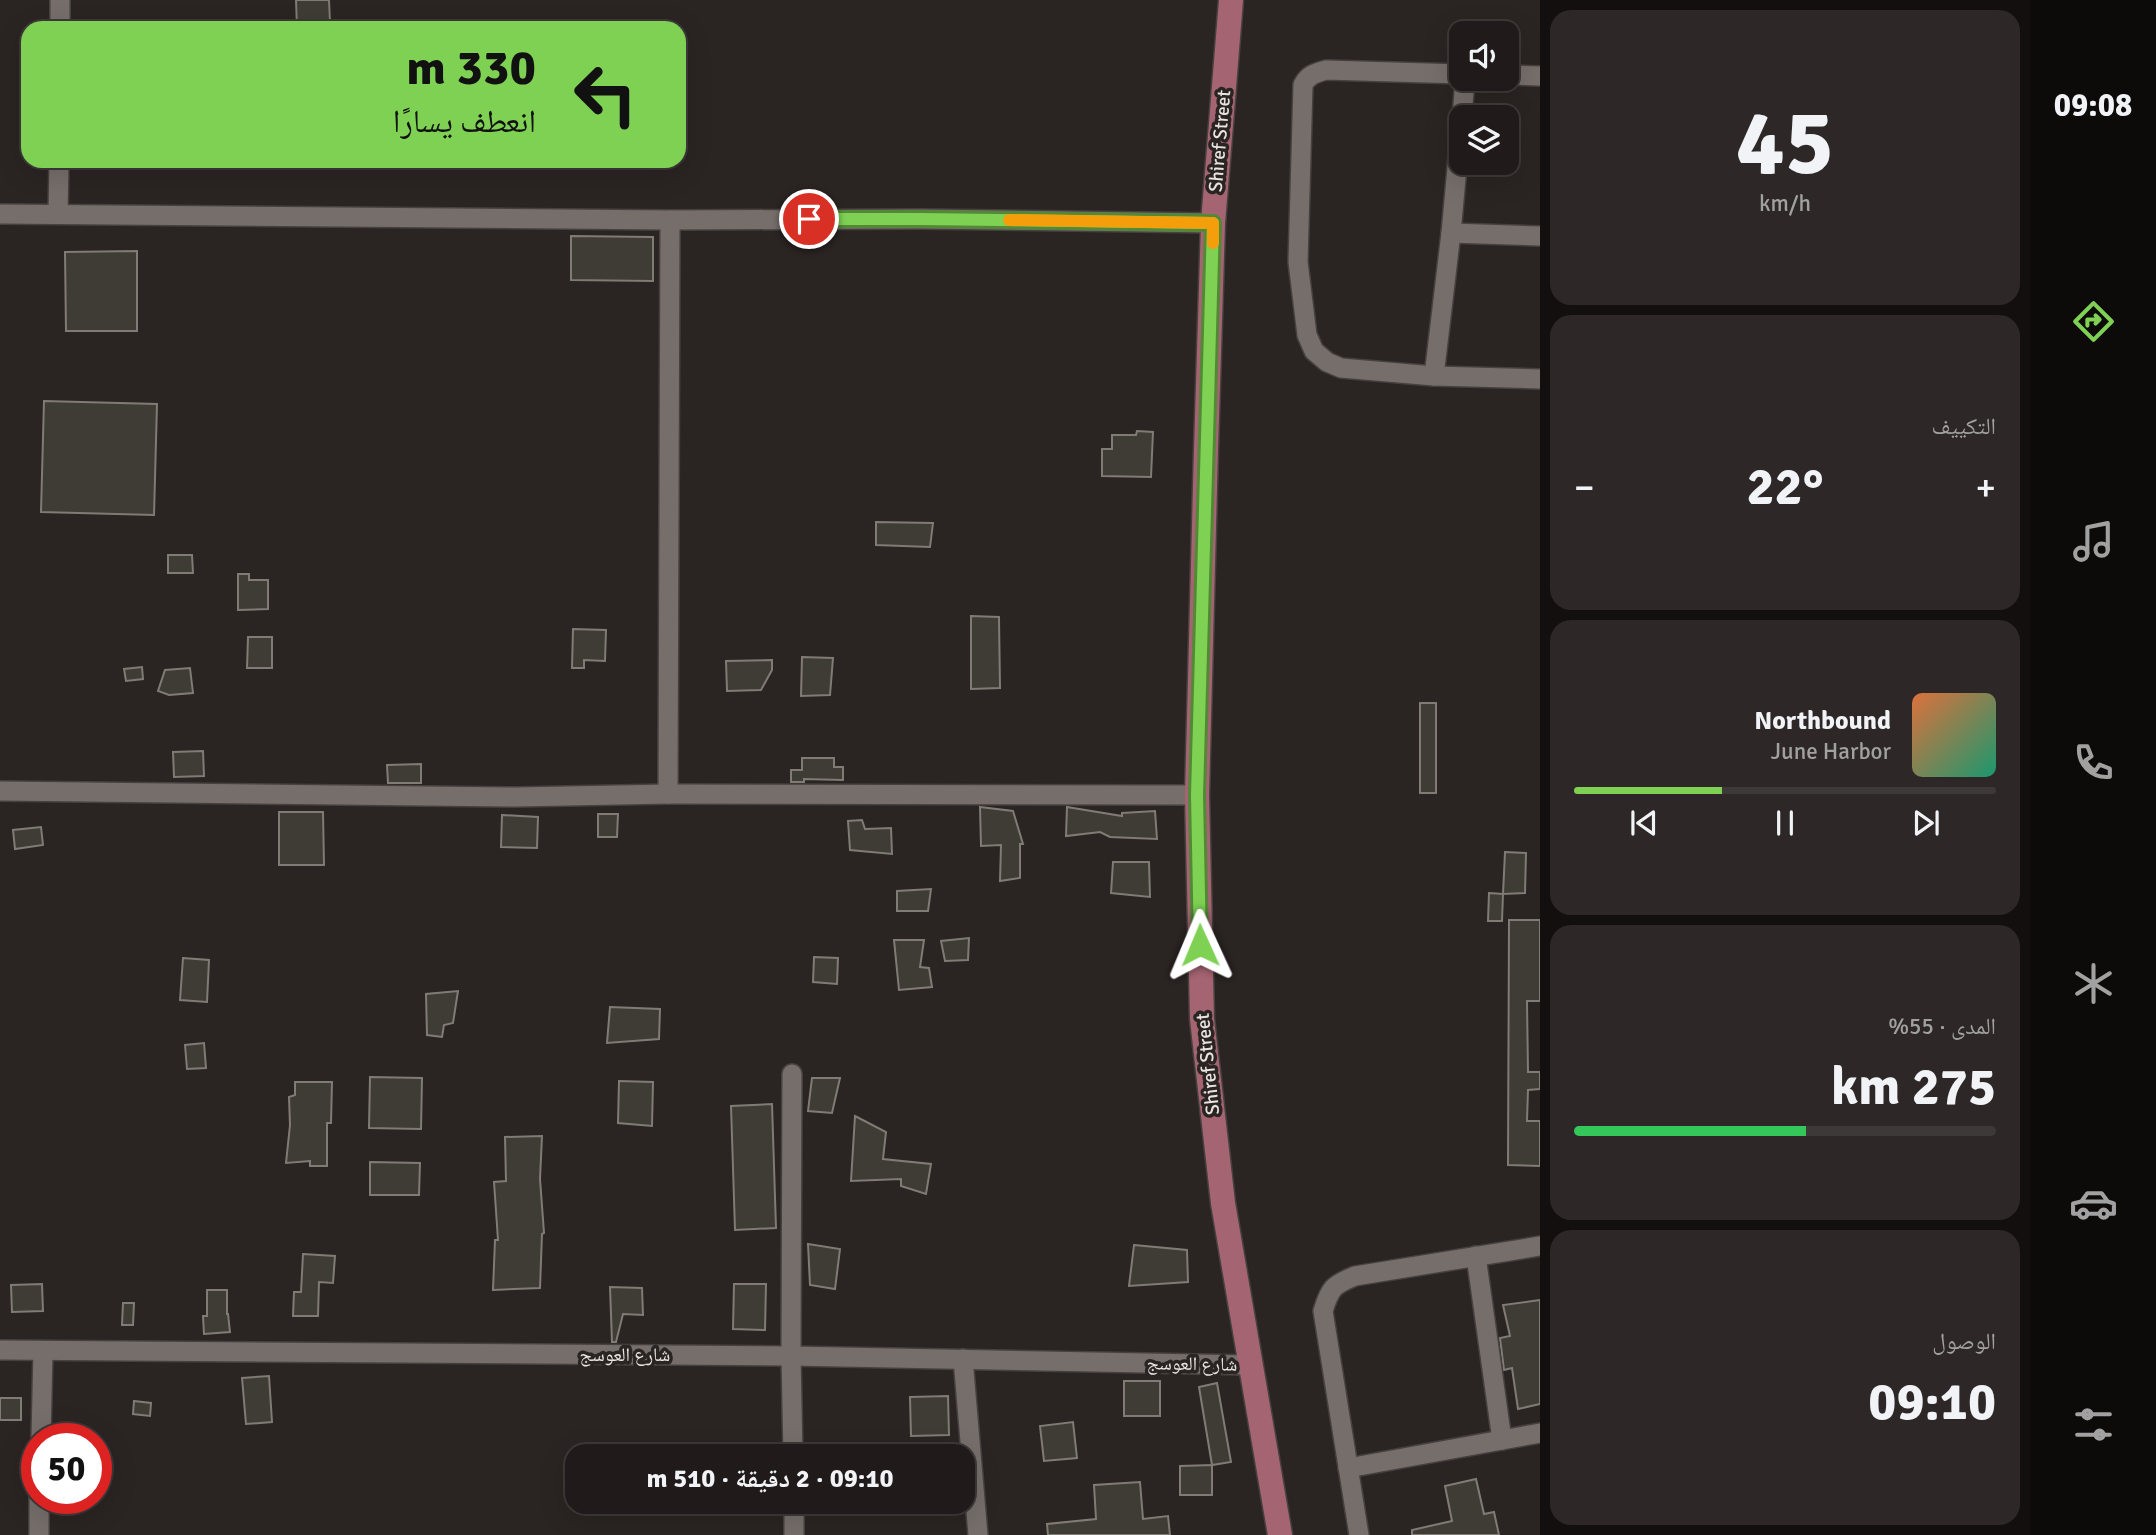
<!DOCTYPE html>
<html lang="ar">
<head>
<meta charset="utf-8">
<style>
  :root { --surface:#201b1a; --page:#2d2827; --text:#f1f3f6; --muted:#a2a1a2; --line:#3d3939; --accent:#7ed153 }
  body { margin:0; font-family:Signika,"Noto Naskh Arabic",sans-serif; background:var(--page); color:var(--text); direction:rtl; height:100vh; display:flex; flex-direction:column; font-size:26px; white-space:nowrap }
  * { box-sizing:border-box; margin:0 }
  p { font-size:23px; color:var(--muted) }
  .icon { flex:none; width:38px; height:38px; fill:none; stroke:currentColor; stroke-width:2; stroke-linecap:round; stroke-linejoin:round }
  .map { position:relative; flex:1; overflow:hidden; direction:ltr }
  .details { display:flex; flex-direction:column; gap:10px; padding:10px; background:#120f0e; width:490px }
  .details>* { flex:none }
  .top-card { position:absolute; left:21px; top:21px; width:665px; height:147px; border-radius:21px; box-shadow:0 7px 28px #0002,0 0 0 2px var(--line); direction:rtl; background:#7ed153; color:#111; overflow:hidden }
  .controls { position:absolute; left:1449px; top:21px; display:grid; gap:14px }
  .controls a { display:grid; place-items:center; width:70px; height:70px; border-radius:14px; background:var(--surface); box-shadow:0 7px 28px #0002,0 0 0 2px var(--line); font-size:35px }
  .speed { position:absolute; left:21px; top:1423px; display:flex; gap:14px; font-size:35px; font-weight:700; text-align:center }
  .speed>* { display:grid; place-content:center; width:91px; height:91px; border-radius:50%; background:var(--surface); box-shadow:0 7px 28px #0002,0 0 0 2px var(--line); line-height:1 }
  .speed .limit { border:10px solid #d22; background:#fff; color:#111 }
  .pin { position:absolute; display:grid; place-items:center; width:60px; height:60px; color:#fff; margin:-30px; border:4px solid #fff; border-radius:50%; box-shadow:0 2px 7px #0007 }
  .me { position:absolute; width:77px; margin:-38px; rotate:359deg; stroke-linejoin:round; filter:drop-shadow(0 0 5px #0008) }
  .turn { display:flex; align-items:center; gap:24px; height:147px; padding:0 35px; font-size:32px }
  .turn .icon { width:91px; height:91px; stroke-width:2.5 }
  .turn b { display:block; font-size:49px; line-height:60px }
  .big { font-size:52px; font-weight:700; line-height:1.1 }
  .details .tile { flex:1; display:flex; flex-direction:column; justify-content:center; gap:10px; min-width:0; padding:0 24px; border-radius:21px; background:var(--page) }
  .details .dial { align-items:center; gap:0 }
  .dial b { font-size:91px; line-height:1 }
  .song { display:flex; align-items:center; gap:21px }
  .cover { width:84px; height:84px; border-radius:10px; background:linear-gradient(135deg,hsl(20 70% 55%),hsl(160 70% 35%)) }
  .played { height:7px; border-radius:4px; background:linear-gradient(90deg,var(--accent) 35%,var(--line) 35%) }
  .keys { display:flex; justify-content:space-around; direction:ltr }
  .heat { display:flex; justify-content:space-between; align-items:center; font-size:38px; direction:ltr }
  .charge { height:10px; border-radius:5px; background:linear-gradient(90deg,#34c759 55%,var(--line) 0) }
  .trip { position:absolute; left:565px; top:1444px; width:410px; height:70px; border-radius:21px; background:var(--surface); box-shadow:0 7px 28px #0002,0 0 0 2px var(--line); font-weight:700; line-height:70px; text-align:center; direction:rtl }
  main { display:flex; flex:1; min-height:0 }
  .tabs { display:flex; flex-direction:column; width:126px; justify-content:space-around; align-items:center; background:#0d0b0a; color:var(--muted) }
  .tabs .icon { width:49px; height:49px }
  .tabs .on { color:var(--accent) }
  .tabs b { font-size:32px; color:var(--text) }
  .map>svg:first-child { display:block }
</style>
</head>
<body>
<main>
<nav class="tabs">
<b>09:08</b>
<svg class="icon on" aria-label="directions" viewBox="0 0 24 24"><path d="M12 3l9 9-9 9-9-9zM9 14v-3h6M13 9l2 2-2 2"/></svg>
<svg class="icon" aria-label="music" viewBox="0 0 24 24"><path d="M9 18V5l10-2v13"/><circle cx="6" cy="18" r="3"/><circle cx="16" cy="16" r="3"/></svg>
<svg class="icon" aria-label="phone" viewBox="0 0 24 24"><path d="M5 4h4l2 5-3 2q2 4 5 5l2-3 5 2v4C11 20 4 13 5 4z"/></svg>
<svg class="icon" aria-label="climate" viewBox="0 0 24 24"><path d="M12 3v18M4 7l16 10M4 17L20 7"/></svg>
<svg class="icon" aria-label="car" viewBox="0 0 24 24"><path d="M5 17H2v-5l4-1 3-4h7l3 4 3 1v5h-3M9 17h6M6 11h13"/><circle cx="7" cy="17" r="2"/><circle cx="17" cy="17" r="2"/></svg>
<svg class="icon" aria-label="filters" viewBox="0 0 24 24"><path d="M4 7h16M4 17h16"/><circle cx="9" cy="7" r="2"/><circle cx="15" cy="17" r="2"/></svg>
</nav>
<section class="details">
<div class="tile dial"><b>45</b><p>km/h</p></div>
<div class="tile"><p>التكييف</p>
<div class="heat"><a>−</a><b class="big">22°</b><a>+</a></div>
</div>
<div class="tile">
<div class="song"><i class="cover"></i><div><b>Northbound</b><p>June Harbor</p></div></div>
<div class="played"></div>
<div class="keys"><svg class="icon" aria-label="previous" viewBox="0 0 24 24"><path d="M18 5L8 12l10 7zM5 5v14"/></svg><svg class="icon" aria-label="pause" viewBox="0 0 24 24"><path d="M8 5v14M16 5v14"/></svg><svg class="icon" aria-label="next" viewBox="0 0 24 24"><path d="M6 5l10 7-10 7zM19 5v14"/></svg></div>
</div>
<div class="tile"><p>المدى · 55%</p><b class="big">275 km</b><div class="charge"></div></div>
<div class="tile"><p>الوصول</p><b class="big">09:10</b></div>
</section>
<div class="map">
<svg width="1540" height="1535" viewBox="0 0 1540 1535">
  <rect width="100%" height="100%" fill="#2a2422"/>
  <g fill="#3f3b35" stroke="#807b75" stroke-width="2">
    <path d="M 296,0 L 329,0 L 330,22 L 324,28 L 297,28 Z"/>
    <path d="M 571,236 L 653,237 L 653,281 L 571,280 Z"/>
    <path d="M 137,251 L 137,331 L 66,331 L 65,252 Z"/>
    <path d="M 44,401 L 157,404 L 154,515 L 41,512 Z"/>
    <path d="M 1137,431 L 1153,432 L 1151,477 L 1102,476 L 1102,449 L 1112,449 L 1112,435 L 1136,435 Z"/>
    <path d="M 876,522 L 933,523 L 930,547 L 876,545 Z"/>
    <path d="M 168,555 L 192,555 L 193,573 L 168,573 Z"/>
    <path d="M 238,574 L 249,574 L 249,580 L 268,580 L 268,609 L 238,610 Z"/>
    <path d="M 971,616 L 999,617 L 1000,688 L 971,689 Z"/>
    <path d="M 573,629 L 606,630 L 605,661 L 584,660 L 584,668 L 572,668 Z"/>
    <path d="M 248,637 L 272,637 L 272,668 L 247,668 Z"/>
    <path d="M 802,657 L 833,658 L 830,695 L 801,696 Z"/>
    <path d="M 772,660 L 772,670 L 761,690 L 727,691 L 726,661 Z"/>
    <path d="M 142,667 L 143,679 L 126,681 L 124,669 Z"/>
    <path d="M 190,668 L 193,693 L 169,695 L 158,691 L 165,670 Z"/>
    <rect x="1420" y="703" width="16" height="90"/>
    <path d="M 203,751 L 204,776 L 174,777 L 173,752 Z"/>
    <path d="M 802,758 L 834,758 L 834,767 L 843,767 L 843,780 L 804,779 L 804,782 L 791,782 L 791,770 L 802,770 Z"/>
    <path d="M 421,764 L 421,783 L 388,783 L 387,765 Z"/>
    <path d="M 980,807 L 1013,811 L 1023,844 L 1020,844 L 1020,878 L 1000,881 L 1001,845 L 981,846 Z"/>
    <path d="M 1067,807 L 1122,816 L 1122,813 L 1155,811 L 1157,839 L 1110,837 L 1100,832 L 1066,836 Z"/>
    <path d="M 279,812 L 323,812 L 324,865 L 279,865 Z"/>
    <path d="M 598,814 L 618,814 L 617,837 L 598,837 Z"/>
    <path d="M 502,815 L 538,817 L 537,848 L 501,847 Z"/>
    <path d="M 862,820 L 865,829 L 891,828 L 892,854 L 850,850 L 848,821 Z"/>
    <path d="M 41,827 L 43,845 L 15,849 L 13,830 Z"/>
    <path d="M 1505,852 L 1526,853 L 1525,893 L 1503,894 Z"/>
    <path d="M 1113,862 L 1149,862 L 1150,897 L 1111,893 Z"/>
    <path d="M 931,889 L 928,911 L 897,911 L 897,891 Z"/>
    <path d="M 1489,893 L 1503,894 L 1502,921 L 1488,921 Z"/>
    <path d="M 1509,920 L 1540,920 L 1540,1001 L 1527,1001 L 1528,1072 L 1540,1072 L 1540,1089 L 1528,1090 L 1527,1121 L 1540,1121 L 1540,1166 L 1508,1165 Z"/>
    <path d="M 969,938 L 968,960 L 945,961 L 941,941 Z"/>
    <path d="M 894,940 L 924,940 L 920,967 L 929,968 L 932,987 L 899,990 Z"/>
    <path d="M 814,957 L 838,958 L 837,984 L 813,982 Z"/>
    <path d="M 183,958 L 209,960 L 207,1002 L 180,1000 Z"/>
    <path d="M 458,991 L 453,1023 L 444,1025 L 442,1037 L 427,1035 L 426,994 Z"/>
    <path d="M 610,1007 L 660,1009 L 659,1039 L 607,1043 Z"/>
    <path d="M 204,1043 L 206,1068 L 187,1069 L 185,1045 Z"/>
    <path d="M 370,1077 L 422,1078 L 421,1129 L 369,1128 Z"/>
    <path d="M 812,1078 L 840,1078 L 832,1113 L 808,1111 Z"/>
    <path d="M 619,1081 L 653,1082 L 652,1126 L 618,1123 Z"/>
    <path d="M 295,1082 L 332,1082 L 331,1123 L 327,1123 L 327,1166 L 310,1166 L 310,1161 L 286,1163 L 290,1125 L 289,1097 L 295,1095 Z"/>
    <path d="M 772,1104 L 776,1228 L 735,1230 L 731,1106 Z"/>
    <path d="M 855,1116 L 886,1132 L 883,1159 L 931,1164 L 926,1194 L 901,1186 L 901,1179 L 851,1181 Z"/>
    <path d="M 542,1136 L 540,1179 L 544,1233 L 542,1234 L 540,1288 L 493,1290 L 495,1240 L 498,1240 L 494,1182 L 506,1181 L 505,1137 Z"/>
    <path d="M 370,1162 L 420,1163 L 419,1195 L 370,1195 Z"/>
    <path d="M 808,1244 L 840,1249 L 835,1289 L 810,1285 Z"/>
    <path d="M 1134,1245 L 1187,1250 L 1188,1282 L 1129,1286 Z"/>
    <path d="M 303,1254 L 335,1256 L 333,1283 L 319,1282 L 318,1316 L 293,1316 L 294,1292 L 301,1292 Z"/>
    <path d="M 42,1284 L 43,1311 L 12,1312 L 11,1285 Z"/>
    <path d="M 734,1284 L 766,1284 L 765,1330 L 733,1329 Z"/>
    <path d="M 610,1287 L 642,1288 L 643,1315 L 623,1314 L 616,1342 L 612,1342 Z"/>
    <path d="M 207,1290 L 227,1290 L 227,1314 L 228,1314 L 230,1332 L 204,1334 L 203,1316 L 207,1316 Z"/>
    <path d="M 1540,1300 L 1540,1404 L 1518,1409 L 1512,1368 L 1504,1370 L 1500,1338 L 1510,1336 L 1503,1305 Z"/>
    <path d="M 123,1303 L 134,1303 L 133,1325 L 122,1325 Z"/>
    <path d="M 269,1376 L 272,1422 L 246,1424 L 242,1378 Z"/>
    <rect x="1124" y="1381" width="36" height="35"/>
    <path d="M 1217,1383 L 1231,1462 L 1212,1465 L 1199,1387 Z"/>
    <path d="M 948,1396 L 949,1435 L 911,1436 L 910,1397 Z"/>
    <rect x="0" y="1398" width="21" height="22"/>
    <path d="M 134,1401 L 151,1403 L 150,1416 L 133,1414 Z"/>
    <path d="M 1073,1422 L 1077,1458 L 1044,1461 L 1040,1426 Z"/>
    <path d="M 1212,1465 L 1212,1495 L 1180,1495 L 1180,1466 Z"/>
    <path d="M 1476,1479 L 1484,1514 L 1494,1512 L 1499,1535 L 1412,1535 L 1412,1530 L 1452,1521 L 1445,1486 Z"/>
    <path d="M 1140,1482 L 1143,1519 L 1168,1516 L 1170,1535 L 1048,1535 L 1047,1524 L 1096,1519 L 1094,1485 Z"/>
  </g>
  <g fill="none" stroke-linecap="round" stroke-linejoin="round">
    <g stroke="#46413f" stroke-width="22">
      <g id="minor">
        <path d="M 60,28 L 60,0"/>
        <path d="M 1461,74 L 1326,70 C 1315,73 1308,75 1303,85 L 1298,262 L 1307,335 L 1314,351 L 1327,362 L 1341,368 L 1434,376 L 1540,379"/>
        <path d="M 1507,75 L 1540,76"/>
        <path d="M 1462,117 L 1465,79"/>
        <path d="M 0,214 L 670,220 L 920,219 L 1213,223"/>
        <path d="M 58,214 L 59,161"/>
        <path d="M 1451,233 L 1540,236"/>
        <path d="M 1434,376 L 1451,233 L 1461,124"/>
        <path d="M 0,791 L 516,797 L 668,794 L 1197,795"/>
        <path d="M 668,794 L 670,220"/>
        <path d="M 792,1074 L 791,1356 L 793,1456"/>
        <path d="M 1476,1256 L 1502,1440"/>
        <path d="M 0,1350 L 791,1356 L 1249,1365"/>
        <path d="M 963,1359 L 978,1535"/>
        <path d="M 41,1438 L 43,1351"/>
        <path d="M 1348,1468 L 1540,1433"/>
        <path d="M 794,1502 L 794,1535"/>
        <path d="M 39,1535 L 39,1498"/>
        <path d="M 1359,1535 L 1323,1311 C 1330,1288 1333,1285 1355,1276 L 1540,1246"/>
      </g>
    </g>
    <g stroke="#46413f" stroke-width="27">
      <path id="major" d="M 1231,0 L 1213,223 L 1206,449 L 1197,795 L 1202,1019 L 1223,1203 L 1280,1535"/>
    </g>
    <use href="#minor" stroke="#756e6b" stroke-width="19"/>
    <use href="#major" stroke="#a56471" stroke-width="24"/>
  </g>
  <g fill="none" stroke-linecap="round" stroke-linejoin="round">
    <g stroke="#528836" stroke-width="18">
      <path id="route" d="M 809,219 L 920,219 L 1213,223 L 1197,795 L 1200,945"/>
    </g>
    <use href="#route" stroke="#7ed153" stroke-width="12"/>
    <path stroke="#f59e0b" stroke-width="12" d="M 1009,220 L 1213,223 L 1213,243"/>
  </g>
  <g text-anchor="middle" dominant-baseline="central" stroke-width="7" stroke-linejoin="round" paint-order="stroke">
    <g font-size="19" fill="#e8e4e2" stroke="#2a2422">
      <text transform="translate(1220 141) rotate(-85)">Shiref Street</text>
      <text transform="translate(1208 1064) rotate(-96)">Shiref Street</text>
      <text x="625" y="1355">شارع العوسج</text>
      <text transform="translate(1192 1364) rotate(1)">شارع العوسج</text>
    </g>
  </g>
</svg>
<div class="controls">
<a><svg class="icon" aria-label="sound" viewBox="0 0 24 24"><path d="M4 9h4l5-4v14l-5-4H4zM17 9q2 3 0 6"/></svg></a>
<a><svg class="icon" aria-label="layers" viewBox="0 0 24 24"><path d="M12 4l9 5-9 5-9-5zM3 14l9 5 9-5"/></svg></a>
</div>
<div class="speed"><div class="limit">50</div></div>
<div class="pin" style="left:809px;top:219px;background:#d93025"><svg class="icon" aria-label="arrive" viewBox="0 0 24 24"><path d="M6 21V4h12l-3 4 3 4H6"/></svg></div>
<svg class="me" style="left:1200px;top:945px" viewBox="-20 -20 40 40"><path d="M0-17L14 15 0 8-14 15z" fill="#7ed153" stroke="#fff" stroke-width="4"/></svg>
<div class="trip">09:10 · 2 دقيقة · 510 m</div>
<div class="top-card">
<div class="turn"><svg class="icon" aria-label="left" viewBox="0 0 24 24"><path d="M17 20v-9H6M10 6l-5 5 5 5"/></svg><div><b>330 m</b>انعطف يسارًا</div></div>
</div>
</div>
</main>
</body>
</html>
